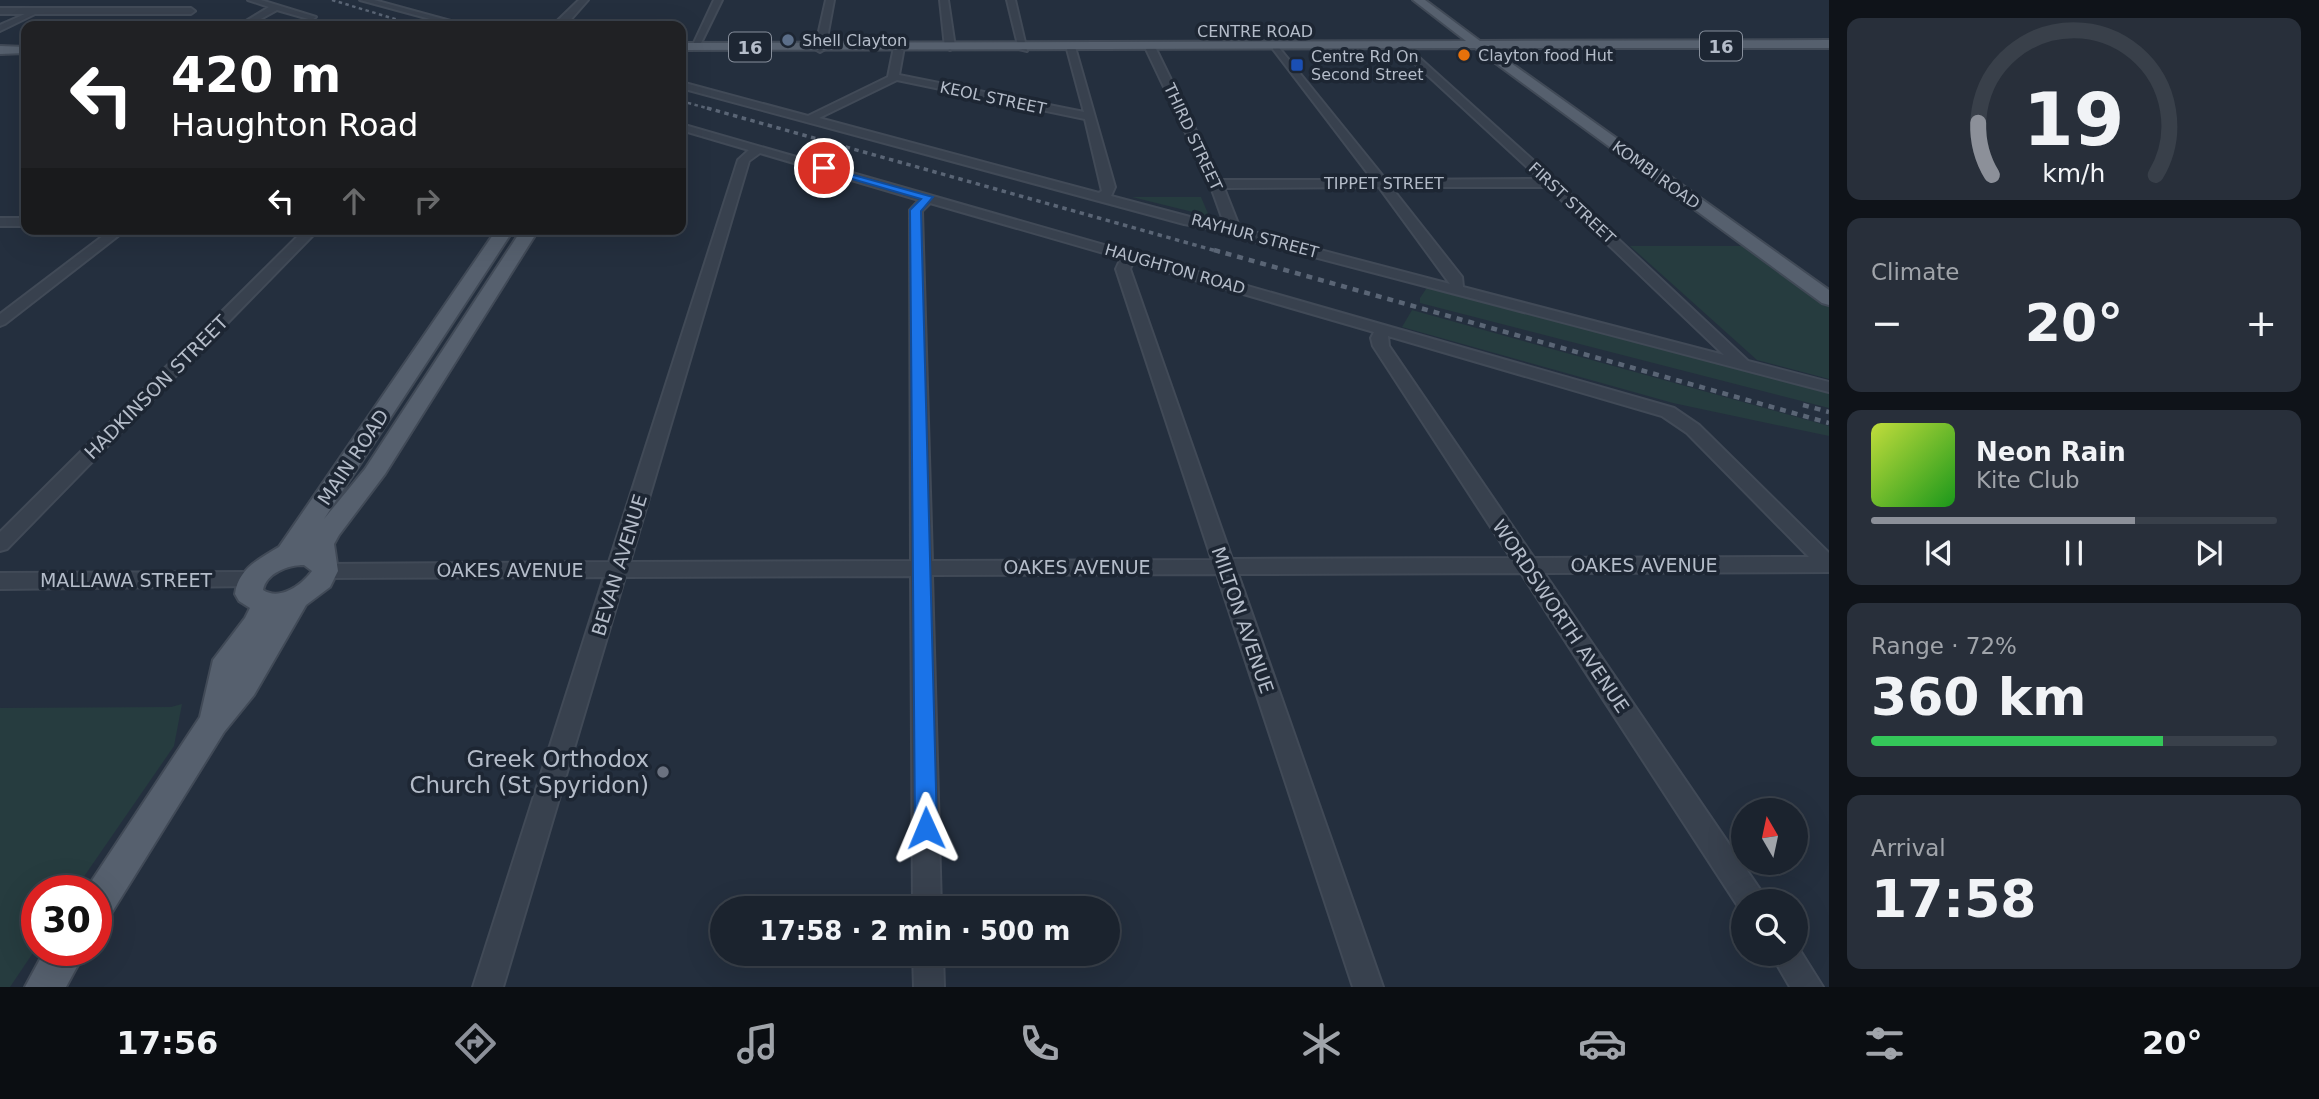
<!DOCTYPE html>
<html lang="en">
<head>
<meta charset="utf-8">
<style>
  :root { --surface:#1b232e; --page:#282f3a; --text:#f1f3f6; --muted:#a0a4aa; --line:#39404a; --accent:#8c9099 }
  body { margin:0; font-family:"DejaVu Sans",sans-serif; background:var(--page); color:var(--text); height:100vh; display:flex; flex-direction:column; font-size:26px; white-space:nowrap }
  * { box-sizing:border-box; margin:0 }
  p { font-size:23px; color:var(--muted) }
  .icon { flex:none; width:38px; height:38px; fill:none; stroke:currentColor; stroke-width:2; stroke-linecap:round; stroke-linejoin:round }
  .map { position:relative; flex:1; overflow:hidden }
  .details { display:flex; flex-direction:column; gap:18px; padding:18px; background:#0f1319; width:490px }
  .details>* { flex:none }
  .banner { position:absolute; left:21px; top:21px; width:665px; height:214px; border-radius:14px; box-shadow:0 7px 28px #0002,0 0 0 2px var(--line); background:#202124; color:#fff; overflow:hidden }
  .needle { width:46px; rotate:351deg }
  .fabs { position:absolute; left:1731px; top:798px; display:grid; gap:14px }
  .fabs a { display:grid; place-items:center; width:77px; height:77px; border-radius:50%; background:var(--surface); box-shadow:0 7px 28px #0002,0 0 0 2px var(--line); font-size:35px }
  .speed { position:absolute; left:21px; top:875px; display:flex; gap:14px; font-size:35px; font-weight:700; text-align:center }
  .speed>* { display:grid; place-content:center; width:91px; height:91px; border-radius:50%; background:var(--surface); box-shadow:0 7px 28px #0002,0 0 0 2px var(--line); line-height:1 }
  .speed .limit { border:10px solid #d22; background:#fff; color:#111 }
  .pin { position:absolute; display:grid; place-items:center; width:60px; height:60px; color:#fff; margin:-30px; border:4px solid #fff; border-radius:50%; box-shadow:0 2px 7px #0007 }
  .me { position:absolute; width:77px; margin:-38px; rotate:359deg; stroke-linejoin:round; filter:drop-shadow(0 0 5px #0008) }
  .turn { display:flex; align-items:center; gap:24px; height:147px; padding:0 35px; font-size:32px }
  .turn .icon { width:91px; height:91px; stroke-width:2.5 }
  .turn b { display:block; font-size:49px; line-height:60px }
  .lanes { display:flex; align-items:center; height:66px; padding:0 35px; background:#0003; justify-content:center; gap:35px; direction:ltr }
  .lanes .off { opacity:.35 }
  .big { font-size:52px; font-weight:600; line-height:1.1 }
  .details .widget { flex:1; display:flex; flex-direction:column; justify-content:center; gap:10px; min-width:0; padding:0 24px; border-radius:14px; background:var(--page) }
  .details .dial { align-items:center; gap:0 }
  .dial svg { height:182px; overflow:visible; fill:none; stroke:var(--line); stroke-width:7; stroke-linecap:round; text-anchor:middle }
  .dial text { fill:var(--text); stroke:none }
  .song { display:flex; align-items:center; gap:21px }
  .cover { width:84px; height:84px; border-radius:10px; background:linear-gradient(135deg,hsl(70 70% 55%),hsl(120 70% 35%)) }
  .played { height:7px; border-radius:4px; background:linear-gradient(90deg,var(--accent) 65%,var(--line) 65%) }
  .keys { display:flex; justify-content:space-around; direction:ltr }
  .heat { display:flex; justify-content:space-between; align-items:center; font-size:38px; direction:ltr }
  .charge { height:10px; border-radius:5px; background:linear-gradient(90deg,#34c759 72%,var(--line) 0) }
  .trip { position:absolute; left:710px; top:896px; width:410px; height:70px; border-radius:35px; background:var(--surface); box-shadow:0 7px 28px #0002,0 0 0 2px var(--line); font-weight:600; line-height:70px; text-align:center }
  .tab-bar { display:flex; height:112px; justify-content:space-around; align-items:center; background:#0b0e12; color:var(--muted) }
  .tab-bar .icon { width:49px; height:49px }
  .tab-bar .selected { color:var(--accent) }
  .tab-bar b { font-size:32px; color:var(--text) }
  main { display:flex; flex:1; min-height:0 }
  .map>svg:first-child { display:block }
</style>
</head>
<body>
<main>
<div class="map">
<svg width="1829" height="987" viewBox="0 0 1829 987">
  <rect width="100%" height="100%" fill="#242f3e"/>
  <g fill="#263c3f">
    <path d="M 1132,197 L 1201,197 L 1209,216 Z"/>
    <path d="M 1630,246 L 1744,246 L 1829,307 L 1829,379 L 1757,360 Z"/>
    <path d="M 1428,286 L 1829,391 L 1829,408 L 1420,303 L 1420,298 Z"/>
    <path d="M 1412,310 L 1829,426 L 1829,436 L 1673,403 L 1402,327 Z"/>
    <path d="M 182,704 L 174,746 L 74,891 L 37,891 L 37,947 L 10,987 L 0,987 L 0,708 L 171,707 Z"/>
  </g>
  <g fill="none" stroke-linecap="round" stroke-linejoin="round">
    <g stroke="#414a57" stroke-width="4">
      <g id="minor">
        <path d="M 248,0 L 261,0 L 316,17 L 312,20 L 277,10 L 248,26 L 238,26 L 269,7 Z"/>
        <path d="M 360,0 L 374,0 L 469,26 L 456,26 Z"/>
        <path d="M 579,0 L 588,0 L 566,25 L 552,26 Z"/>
        <path d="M 714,0 L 722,0 L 699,47 L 691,49 Z"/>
        <path d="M 826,0 L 834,0 L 825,49 L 820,52 L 815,49 Z"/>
        <path d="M 940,0 L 948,0 L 955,47 L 950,50 L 945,47 Z"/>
        <path d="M 1007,0 L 1015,0 L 1027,51 L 1019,49 Z"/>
        <path d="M 0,8 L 191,8 L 195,11 L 191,14 L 35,14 L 0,31 L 0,25 L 25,14 L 0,14 Z"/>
        <path d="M 899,44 L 904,47 L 899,75 L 1084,112 L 1067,49 L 1075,47 L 1115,187 L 1111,196 L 1190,217 L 1224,223 L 1210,184 L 1145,47 L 1150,44 L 1155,47 L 1220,180 L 1373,180 L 1273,49 L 1273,45 L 1276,44 L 1386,180 L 1540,179 L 1396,46 L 1404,44 L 1555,180 L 1748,361 L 1829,382 L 1829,392 L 1253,241 L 1230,232 L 1184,224 L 681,88 L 681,82 L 808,116 L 888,77 L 894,47 ZM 897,80 L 1085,119 L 1102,191 L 1099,193 L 819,118 ZM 1379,187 L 1450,284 L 1263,235 L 1239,226 L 1224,188 ZM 1391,187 L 1548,187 L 1724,355 L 1463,287 L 1462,277 Z"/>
        <path d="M 681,124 L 1674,408 L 1699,425 L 1829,553 L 1829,572 L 1544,573 L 1761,891 L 1765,901 L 1743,901 L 1743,911 L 1741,911 L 1521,573 L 1238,574 L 1383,987 L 1353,987 L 1217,574 L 932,575 L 941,908 L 913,908 L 911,576 L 625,577 L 503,987 L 473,987 L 604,577 L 325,578 L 318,576 L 315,571 L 318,566 L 325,564 L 609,562 L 738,160 L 749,150 L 681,130 ZM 760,153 L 919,200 L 910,210 L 911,561 L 630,562 L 749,161 ZM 930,203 L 1121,258 L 1116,269 L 1212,560 L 932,561 L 922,211 ZM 1133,262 L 1374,332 L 1371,338 L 1373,346 L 1511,558 L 1232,559 L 1130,269 ZM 1388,336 L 1662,416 L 1687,433 L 1809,557 L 1534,558 L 1389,346 Z"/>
        <rect x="0" y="218" width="26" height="8"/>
        <path d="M 112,229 L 127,229 L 5,324 L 0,326 L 0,314 Z"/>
        <path d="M 305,229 L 319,229 L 7,549 L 0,551 L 0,532 Z"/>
        <path d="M 253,572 L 260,574 L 264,579 L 260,584 L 253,586 L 0,589 L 0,573 Z"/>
        <path d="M 1796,944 L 1823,987 L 1790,987 L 1771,954 L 1796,954 Z"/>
        <path d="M 913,954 L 943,954 L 944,987 L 914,987 Z"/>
      </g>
    </g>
    <g stroke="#414a57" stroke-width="4">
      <g id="major">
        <path d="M 1413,0 L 1425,0 L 1480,41 L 1829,40 L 1829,48 L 1490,48 L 1829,290 L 1829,305 L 1822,303 L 1475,48 L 681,50 L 681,43 L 1466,41 Z"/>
        <path d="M 0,46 L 26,47 L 26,53 L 0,54 Z"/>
        <path d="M 497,229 L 514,229 L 324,519 L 365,469 L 522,229 L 539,229 L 385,474 L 339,535 L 334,544 L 338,571 L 330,587 L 306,605 L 254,695 L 224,732 L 109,917 L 96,922 L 96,891 L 85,891 L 200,717 L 213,660 L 245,618 L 250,608 L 239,601 L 235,594 C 238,569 259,559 279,547 ZM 304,565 L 312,571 C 302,585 280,601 263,590 C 266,573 288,565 304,565 Z"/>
        <path d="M 45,950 L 86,950 L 66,987 L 25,987 Z"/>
      </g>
    </g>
    <use href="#minor" fill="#38414e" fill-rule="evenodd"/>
    <use href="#major" fill="#56606e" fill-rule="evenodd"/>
    <g stroke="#5a6575" stroke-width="2.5" stroke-dasharray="3.5 3.5" stroke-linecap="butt">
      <path d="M 332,0 L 418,26"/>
      <path d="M 681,101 L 714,110"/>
    </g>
    <path stroke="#5a6575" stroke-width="3.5" stroke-dasharray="4.5 4.5" stroke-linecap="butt" d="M 707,108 L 1220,252"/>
    <g stroke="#5a6575" stroke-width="4.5" stroke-dasharray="6 6" stroke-linecap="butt">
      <path d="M 1214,250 L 1829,423"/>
      <path d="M 1803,405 L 1829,412"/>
    </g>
  </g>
  <path fill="#1a73e8" stroke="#114b97" stroke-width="2" d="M 821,166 L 933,197 L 921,211 L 937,828 L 934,835 L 926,838 L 918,835 L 915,828 L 910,210 L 921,199 L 821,170 Z"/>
  <circle fill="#5c6f8a" stroke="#1d2633" stroke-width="2.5" cx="788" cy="40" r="7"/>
  <circle fill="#e8710a" stroke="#1d2633" stroke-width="2.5" cx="1464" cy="55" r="7"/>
  <rect fill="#1a4fb4" stroke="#1d2633" stroke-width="2.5" x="1290" y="58" width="14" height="14" rx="3.5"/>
  <circle fill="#6b7280" stroke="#1d2633" stroke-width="2.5" cx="663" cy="772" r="7"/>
  <g text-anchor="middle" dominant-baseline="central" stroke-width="7" stroke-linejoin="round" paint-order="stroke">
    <g font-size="16" fill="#b4bcc9" stroke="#1d2633">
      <text x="1255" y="31">CENTRE ROAD</text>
      <text transform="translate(993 98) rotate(12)">KEOL STREET</text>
      <text transform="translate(1193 137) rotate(65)">THIRD STREET</text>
      <text transform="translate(1656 175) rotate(36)">KOMBI ROAD</text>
      <text x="1384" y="183">TIPPET STREET</text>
      <text transform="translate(1572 203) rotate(43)">FIRST STREET</text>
      <text transform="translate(1255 236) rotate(15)">RAYHUR STREET</text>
      <text transform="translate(1175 269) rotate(16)">HAUGHTON ROAD</text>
    </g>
    <g font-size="16" fill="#b4bcc9" stroke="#1d2633" text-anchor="start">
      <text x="802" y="40">Shell Clayton</text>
      <text x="1478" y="55">Clayton food Hut</text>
      <text x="1311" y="56">Centre Rd On<tspan x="1311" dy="18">Second Street</tspan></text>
    </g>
    <g fill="#1d2633" stroke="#878f9c" stroke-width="2">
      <rect x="1700" y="31.5" width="42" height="29" rx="5"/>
      <rect x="729" y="32.5" width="42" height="29" rx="5"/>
    </g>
    <g font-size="18" font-weight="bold" fill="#b4bcc9">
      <text x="1721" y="46">16</text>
      <text x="750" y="47">16</text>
    </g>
    <g font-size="19" fill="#b4bcc9" stroke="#1d2633">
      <text transform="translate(156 387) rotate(-45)">HADKINSON STREET</text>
      <text transform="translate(353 457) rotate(-56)">MAIN ROAD</text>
      <text transform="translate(619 565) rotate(-73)">BEVAN AVENUE</text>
      <text x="1644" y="565">OAKES AVENUE</text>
      <text x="1077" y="567">OAKES AVENUE</text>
      <text x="510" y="570">OAKES AVENUE</text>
      <text x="126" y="580">MALLAWA STREET</text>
      <text transform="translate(1561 616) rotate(56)">WORDSWORTH AVENUE</text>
      <text transform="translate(1243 620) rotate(71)">MILTON AVENUE</text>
    </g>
    <g font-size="23" fill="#b4bcc9" stroke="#1d2633" text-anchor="end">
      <text x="649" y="759">Greek Orthodox<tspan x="649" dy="26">Church (St Spyridon)</tspan></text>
    </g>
  </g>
</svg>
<div class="fabs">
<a><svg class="needle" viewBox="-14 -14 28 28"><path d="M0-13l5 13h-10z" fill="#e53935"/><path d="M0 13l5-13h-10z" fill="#a0a4aa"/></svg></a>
<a><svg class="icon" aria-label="search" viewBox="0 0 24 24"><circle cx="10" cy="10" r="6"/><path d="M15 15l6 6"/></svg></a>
</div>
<div class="speed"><div class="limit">30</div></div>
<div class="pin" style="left:824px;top:168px;background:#d93025"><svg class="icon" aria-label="arrive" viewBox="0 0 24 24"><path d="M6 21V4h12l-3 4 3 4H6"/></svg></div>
<svg class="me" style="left:926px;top:828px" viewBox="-20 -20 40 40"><path d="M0-17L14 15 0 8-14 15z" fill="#1a73e8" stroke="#fff" stroke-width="4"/></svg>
<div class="trip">17:58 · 2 min · 500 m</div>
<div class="banner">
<div class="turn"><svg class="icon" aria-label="left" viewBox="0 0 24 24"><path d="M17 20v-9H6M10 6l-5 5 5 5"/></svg><div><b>420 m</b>Haughton Road</div></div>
<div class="lanes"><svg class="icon" aria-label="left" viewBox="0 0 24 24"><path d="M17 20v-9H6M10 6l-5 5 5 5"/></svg><svg class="icon off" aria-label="ahead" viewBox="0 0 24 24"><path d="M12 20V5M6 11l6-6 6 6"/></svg><svg class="icon off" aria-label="right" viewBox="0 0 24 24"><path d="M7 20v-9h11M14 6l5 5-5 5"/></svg></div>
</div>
</div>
<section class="details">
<div class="widget dial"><svg viewBox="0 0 100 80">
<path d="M14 69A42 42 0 1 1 86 69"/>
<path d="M14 69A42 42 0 0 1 8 46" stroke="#8c9099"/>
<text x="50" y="56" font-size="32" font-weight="700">19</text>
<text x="50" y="72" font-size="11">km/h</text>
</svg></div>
<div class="widget"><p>Climate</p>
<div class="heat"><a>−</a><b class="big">20°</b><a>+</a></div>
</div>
<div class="widget">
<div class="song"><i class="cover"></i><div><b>Neon Rain</b><p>Kite Club</p></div></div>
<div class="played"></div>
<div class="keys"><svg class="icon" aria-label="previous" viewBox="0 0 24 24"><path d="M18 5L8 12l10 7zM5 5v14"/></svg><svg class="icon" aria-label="pause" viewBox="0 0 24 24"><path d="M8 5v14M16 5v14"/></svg><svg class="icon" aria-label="next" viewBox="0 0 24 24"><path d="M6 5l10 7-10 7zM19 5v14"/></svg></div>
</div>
<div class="widget"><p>Range · 72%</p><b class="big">360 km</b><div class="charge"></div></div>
<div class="widget"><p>Arrival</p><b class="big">17:58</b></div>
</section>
</main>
<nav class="tab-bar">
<b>17:56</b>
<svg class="icon selected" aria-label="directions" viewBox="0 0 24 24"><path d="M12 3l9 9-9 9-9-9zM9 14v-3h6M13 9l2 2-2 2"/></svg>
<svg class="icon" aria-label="music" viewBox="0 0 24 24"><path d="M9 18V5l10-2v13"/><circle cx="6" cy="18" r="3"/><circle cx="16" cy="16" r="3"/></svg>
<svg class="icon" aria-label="phone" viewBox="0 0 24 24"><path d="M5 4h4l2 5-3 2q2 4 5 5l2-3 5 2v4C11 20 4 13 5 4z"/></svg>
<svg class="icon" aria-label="climate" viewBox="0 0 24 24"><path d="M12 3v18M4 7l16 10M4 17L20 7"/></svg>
<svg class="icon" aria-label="car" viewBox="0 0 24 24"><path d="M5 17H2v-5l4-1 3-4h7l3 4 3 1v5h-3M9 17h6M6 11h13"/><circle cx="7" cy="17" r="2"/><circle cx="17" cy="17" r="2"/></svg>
<svg class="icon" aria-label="filters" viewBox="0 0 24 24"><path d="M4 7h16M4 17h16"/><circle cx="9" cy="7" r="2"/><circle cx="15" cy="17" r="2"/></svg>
<b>20°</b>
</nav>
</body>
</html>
